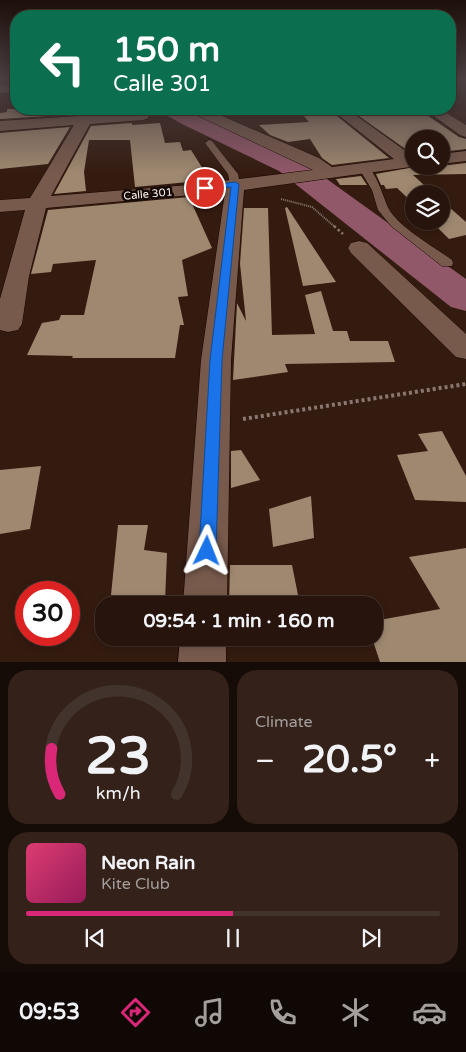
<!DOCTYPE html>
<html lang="en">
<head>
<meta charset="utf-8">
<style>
  :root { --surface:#27140c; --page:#33211a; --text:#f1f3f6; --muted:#a49e9d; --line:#43332d; --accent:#db2777 }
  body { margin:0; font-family:"Varela Round",sans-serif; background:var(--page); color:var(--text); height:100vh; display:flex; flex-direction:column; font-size:19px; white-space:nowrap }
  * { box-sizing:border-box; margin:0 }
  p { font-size:16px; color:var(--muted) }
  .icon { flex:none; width:28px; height:28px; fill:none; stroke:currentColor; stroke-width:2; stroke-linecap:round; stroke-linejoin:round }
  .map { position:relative; height:662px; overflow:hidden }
  .details { display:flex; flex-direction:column; gap:8px; padding:8px; background:#150b07; flex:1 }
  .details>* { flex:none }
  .banner { position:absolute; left:10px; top:10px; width:446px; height:105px; border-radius:20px; box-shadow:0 2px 8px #0003,0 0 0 1px var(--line); background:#0b6e4f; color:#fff; overflow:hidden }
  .controls { position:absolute; left:405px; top:130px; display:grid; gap:10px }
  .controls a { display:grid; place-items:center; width:45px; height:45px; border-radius:50%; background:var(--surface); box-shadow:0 2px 8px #0003,0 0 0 1px var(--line); font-size:25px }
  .speed { position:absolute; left:15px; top:581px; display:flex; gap:10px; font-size:25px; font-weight:700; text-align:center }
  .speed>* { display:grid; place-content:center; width:65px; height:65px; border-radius:50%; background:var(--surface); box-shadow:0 2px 8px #0003,0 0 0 1px var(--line); line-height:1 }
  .speed .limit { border:8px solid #d22; background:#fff; color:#111 }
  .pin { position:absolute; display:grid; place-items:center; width:42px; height:42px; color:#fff; margin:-21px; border:2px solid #fff; border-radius:50%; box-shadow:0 1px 5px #0007 }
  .me { position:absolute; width:55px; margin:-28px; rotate:2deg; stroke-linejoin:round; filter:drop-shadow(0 0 4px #0008) }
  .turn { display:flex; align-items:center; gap:18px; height:105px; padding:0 20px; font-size:22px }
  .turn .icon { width:65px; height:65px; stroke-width:2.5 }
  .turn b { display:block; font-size:35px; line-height:42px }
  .big { font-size:38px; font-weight:700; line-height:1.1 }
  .details .widget { flex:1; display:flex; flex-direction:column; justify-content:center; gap:8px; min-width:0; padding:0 18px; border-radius:20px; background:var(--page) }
  .details .dial { align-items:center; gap:0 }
  .dial svg { height:130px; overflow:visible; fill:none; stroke:var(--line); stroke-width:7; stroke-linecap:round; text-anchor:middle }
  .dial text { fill:var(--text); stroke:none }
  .song { display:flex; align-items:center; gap:15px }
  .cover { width:60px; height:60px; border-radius:8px; background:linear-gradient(135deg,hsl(340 70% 55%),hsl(330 70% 35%)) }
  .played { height:5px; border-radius:2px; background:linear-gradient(90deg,var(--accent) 50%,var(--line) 50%) }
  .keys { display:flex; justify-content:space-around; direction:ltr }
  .heat { display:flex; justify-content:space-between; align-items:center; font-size:28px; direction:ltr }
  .details .tiles { flex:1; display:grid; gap:8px; grid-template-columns:1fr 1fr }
  .widget:last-child { grid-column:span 2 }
  .trip { position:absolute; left:95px; top:596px; width:288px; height:50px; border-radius:20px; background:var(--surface); box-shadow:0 2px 8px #0003,0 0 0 1px var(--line); font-weight:700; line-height:50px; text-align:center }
  .menu { display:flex; height:80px; justify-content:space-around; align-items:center; background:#100805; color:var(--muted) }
  .menu .icon { width:35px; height:35px }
  .menu .on { color:var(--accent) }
  .menu b { font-size:22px; color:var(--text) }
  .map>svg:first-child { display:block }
</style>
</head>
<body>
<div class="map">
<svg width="466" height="662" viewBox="0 0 466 662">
  <rect width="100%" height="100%" fill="#341b10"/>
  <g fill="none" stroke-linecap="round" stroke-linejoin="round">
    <path fill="#905868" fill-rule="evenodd" d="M 160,109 L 189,109 L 299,159 L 466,279 L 466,311 L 451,307 L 279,171 L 182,124 L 164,114 Z"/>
  </g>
  <g fill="#9f8870">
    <path d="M 7,109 L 128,109 L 128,111 L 0,119 L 0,113 L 7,112 Z"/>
    <path d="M 376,109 L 418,109 L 459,137 L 466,139 L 466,149 L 441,152 L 441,139 L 414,139 L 414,155 L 352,111 Z"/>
    <path d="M 332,112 L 389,158 L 332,165 L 322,158 L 310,139 L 288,142 L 270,135 L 259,125 L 309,122 L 302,114 Z"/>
    <path d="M 132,123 L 132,125 L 160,123 L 165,143 L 180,142 L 183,151 L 191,150 L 210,180 L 135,187 L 130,140 L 89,140 L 84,172 L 86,191 L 54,194 L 91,126 Z"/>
    <path d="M 70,127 L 48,164 L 0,169 L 0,133 Z"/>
    <path d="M 466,163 L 466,174 L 413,175 L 434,194 L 414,194 L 414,204 L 397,188 L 386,189 L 384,185 L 381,185 L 376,174 L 420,166 L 441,166 Z"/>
    <path d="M 361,176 L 367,185 L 340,185 L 336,179 Z"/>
    <path d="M 189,197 L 212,248 L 182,260 L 188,296 L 178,297 L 184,325 L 180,325 L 175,358 L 72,358 L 73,356 L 27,355 L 42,323 L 59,320 L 61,315 L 84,315 L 96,260 L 53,264 L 51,272 L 31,274 L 48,210 Z"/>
    <path d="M 441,200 L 466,222 L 466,235 L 449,239 L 431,221 L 441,221 Z"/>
    <path d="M 287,207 L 336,282 L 303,286 L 285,208 Z"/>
    <path d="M 244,208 L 268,208 L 272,335 L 315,334 L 305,295 L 321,291 L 333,331 L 347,331 L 350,341 L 388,341 L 395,362 L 285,364 L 288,372 L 233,380 L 237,303 L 246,321 L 240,264 Z"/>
    <path d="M 442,431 L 466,476 L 466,502 L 415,500 L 397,455 L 428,451 L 418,434 Z"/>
    <path d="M 241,450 L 260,480 L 231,488 L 231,451 Z"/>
    <path d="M 41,466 L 30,529 L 0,534 L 0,470 Z"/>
    <path d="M 311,496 L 314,538 L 273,547 L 269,509 Z"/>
    <path d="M 118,525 L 148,525 L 144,550 L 167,553 L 165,602 L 111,595 Z"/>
    <path d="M 466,548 L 466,662 L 380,662 L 374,644 L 374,621 L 440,609 L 409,557 Z"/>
    <path d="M 230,565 L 292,565 L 300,605 L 229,605 Z"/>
  </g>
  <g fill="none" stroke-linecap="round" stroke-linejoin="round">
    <g stroke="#1a0500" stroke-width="1">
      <g id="lane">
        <path d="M 209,140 L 212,141 L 238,174 L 240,184 L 239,186 L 235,187 L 230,184 L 228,174 L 205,143 Z"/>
        <path d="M 363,164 C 377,169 383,199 390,211 C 403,230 433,246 452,260 L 453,263 L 452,266 L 442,266 L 391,226 L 378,210 L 372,190 L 358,167 Z"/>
      </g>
    </g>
    <g stroke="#1a0500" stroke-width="1">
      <g id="street">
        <path d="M 16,84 L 16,92 L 0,93 L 0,85 Z"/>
        <path d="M 188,109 L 206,109 L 319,158 L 332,167 L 394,159 L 331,109 L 347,109 L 414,157 L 414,166 L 418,166 L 244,190 L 231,360 L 227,605 L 183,605 L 201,360 L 225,192 L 46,208 L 29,276 L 22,324 L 18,330 L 8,332 L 0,330 L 0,299 L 25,210 L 0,212 L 0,200 L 30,198 L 74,125 L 0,131 L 0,121 L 142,112 L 147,113 L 149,116 L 147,119 L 142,120 L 90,124 L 51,196 L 189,185 L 313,170 L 190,112 Z"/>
        <path d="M 424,109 L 440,109 L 466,125 L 466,137 L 460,135 Z"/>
        <path d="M 466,151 L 466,161 L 441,164 L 441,154 Z"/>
        <path d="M 359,241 L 367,243 L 466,334 L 466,359 L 456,357 L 351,253 L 348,248 L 351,243 Z"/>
        <path d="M 180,638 L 226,638 L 226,662 L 178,662 Z"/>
      </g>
    </g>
    <path stroke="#8a776f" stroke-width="2" stroke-dasharray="1 1" stroke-linecap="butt" d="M 281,199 L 312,207 L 335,227"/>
    <path stroke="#8a776f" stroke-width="2.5" stroke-dasharray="2.5 2.5" stroke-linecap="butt" d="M 334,226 L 343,234"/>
    <path stroke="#8a776f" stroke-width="4" stroke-dasharray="3 3" stroke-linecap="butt" d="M 243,419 L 466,384"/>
    <use href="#lane" fill="#775a4c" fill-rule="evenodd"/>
    <use href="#street" fill="#775a4c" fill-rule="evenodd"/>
  </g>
  <linearGradient id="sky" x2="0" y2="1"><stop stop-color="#1d0f09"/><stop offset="0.46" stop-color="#4a3f42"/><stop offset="1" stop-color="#4a3f42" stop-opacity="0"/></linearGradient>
  <rect width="466" height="173" fill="url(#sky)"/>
  <path fill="#1a73e8" stroke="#114b97" d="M 235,182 L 239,184 L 222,360 L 216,551 L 213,556 L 207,558 L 201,556 L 199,551 L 210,360 L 231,187 L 205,191 L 201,188 L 205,186 Z"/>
  <g text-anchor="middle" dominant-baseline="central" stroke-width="5" stroke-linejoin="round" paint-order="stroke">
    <g font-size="11" fill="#fdf3ee" stroke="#140905">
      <text transform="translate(148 194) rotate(-5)">Calle 301</text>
    </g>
  </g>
</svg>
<div class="controls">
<a><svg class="icon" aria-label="search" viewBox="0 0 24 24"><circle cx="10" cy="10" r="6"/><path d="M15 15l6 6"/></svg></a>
<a><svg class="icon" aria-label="layers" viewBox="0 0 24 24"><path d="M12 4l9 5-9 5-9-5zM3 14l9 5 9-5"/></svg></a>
</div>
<div class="speed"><div class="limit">30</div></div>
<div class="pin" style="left:205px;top:188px;background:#d93025"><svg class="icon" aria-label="arrive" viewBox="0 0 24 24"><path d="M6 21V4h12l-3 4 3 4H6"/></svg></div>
<svg class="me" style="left:207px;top:551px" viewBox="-20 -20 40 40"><path d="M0-17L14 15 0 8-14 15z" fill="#1a73e8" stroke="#fff" stroke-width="4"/></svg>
<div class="trip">09:54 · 1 min · 160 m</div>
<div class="banner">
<div class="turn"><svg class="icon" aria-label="left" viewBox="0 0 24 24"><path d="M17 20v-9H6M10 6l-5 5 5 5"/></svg><div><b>150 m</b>Calle 301</div></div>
</div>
</div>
<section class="details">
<div class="tiles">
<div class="widget dial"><svg viewBox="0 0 100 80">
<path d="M14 69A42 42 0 1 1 86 69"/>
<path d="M14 69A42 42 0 0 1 9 41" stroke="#db2777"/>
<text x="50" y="56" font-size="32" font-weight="700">23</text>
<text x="50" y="72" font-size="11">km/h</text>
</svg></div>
<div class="widget"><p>Climate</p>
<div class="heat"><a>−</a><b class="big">20.5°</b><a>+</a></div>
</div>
<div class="widget">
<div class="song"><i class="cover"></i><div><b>Neon Rain</b><p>Kite Club</p></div></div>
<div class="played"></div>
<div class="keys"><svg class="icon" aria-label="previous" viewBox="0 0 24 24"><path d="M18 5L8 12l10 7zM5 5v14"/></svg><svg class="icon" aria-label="pause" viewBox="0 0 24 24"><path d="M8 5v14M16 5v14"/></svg><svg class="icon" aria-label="next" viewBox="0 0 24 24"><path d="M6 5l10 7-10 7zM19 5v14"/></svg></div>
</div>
</div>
</section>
<nav class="menu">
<b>09:53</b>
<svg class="icon on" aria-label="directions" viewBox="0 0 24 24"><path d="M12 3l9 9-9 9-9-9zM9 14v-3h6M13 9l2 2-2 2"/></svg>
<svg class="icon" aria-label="music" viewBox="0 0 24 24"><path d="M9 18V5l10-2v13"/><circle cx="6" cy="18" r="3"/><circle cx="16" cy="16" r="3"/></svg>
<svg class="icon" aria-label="phone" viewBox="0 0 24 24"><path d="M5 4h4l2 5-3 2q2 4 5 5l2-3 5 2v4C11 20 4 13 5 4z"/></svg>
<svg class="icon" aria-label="climate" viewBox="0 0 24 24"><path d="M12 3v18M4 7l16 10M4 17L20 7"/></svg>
<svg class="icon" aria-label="car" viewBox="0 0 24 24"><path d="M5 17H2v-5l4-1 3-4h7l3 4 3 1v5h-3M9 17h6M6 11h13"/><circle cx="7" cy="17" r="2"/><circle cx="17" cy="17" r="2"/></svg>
</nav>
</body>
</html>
